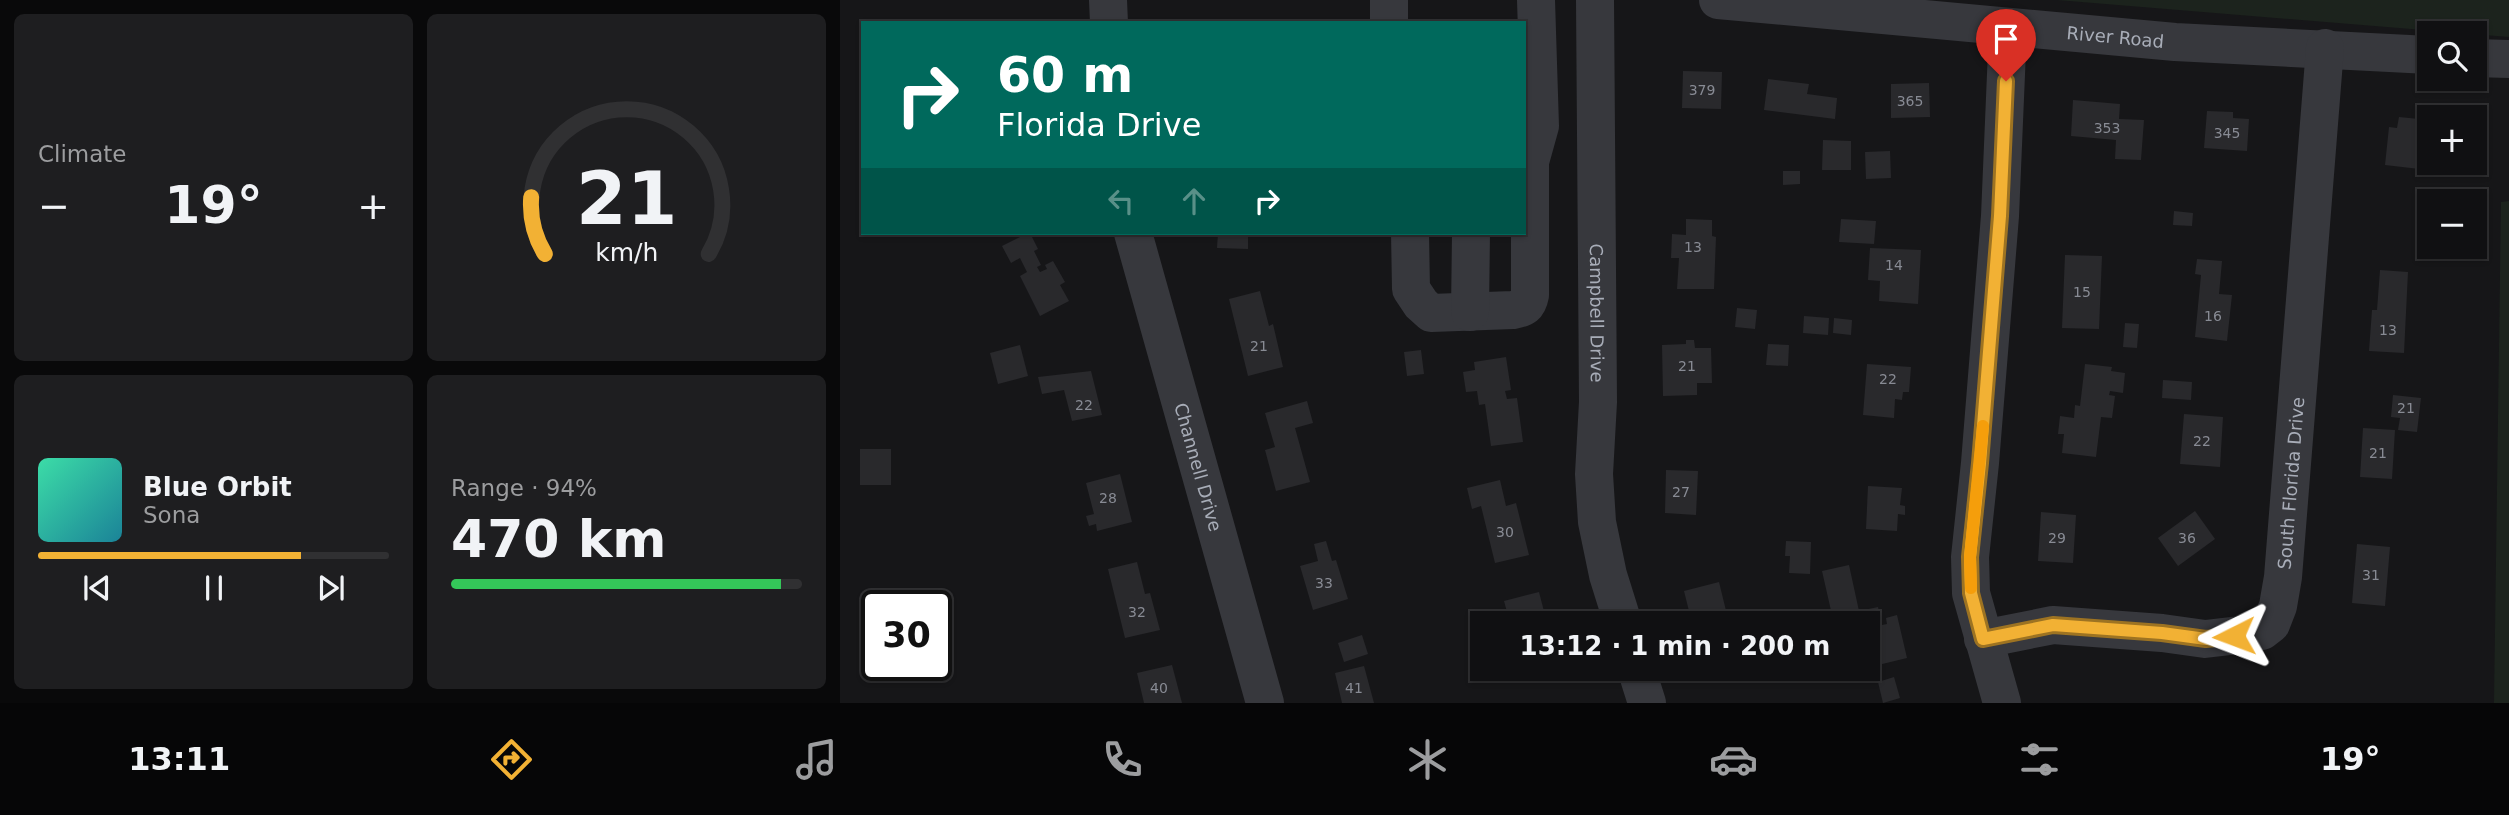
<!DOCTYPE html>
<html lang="en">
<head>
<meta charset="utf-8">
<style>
  :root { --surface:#101012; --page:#1e1e20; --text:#f1f3f6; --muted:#9c9d9f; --line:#303032; --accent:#f2b134 }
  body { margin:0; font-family:"DejaVu Sans",sans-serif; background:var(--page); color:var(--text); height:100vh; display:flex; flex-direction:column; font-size:26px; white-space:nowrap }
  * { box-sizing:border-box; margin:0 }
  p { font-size:23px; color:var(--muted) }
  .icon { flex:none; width:38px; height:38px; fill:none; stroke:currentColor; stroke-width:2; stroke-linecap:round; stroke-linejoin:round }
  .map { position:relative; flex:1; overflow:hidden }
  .sheet { display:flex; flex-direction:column; gap:14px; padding:14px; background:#09090a; width:840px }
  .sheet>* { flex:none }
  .guide { position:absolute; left:21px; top:21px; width:665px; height:214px; border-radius:0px; box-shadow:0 2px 5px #0004,0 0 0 2px var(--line); background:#00695c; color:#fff; overflow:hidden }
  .controls { position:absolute; left:1577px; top:21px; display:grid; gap:14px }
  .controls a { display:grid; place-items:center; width:70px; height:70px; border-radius:0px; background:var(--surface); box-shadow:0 2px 5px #0004,0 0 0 2px var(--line); font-size:35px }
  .speed { position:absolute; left:21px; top:590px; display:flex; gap:14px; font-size:35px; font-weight:700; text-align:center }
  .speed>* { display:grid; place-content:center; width:91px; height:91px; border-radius:50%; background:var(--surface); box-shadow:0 2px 5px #0004,0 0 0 2px var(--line); line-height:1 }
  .speed .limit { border:4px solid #111; border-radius:10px; background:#fff; color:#111 }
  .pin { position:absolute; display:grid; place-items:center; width:60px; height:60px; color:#fff; margin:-72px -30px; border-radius:50% 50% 50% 0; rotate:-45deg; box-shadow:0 0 7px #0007 }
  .pin .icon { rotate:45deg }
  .me { position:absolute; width:77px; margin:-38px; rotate:267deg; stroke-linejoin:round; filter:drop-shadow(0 0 5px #0008) }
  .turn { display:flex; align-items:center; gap:24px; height:147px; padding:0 21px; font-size:32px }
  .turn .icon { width:91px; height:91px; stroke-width:2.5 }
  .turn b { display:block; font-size:49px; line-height:60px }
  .lanes { display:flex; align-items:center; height:66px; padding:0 21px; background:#0003; justify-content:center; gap:35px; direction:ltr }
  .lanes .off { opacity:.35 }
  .big { font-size:52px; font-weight:700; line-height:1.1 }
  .sheet .card { flex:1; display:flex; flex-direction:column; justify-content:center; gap:10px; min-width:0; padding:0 24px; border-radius:10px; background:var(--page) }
  .sheet .dial { align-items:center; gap:0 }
  .dial svg { height:182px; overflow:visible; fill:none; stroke:var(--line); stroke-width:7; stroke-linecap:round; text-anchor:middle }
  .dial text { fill:var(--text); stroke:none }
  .song { display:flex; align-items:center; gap:21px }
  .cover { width:84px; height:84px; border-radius:10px; background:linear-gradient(135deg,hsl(160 70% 55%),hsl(190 70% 35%)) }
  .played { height:7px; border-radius:4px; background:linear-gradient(90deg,var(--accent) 75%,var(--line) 75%) }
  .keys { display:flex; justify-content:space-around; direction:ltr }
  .heat { display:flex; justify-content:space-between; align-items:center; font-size:38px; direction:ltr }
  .charge { height:10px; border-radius:5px; background:linear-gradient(90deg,#34c759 94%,var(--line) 0) }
  .sheet .tiles { flex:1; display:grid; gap:14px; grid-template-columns:repeat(2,1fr) }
  .trip { position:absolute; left:630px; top:611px; width:410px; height:70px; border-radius:0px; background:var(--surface); box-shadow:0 2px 5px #0004,0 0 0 2px var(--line); font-weight:700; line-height:70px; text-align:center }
  .tabs { display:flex; height:112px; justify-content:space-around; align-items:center; background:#060607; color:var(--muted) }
  .tabs .icon { width:49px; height:49px }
  .tabs .selected { color:var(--accent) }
  .tabs b { font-size:32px; color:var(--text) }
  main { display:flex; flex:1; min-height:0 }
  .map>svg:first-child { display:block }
</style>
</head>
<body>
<main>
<section class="sheet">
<div class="tiles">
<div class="card"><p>Climate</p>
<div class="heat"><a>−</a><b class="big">19°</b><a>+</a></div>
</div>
<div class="card dial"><svg viewBox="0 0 100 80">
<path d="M14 69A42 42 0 1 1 86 69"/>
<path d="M14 69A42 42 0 0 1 8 44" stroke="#f2b134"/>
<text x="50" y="56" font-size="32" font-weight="700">21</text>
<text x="50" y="72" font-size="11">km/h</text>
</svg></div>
<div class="card">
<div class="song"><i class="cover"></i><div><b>Blue Orbit</b><p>Sona</p></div></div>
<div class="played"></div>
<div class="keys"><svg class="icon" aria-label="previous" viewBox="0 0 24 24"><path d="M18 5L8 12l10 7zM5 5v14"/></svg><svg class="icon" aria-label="pause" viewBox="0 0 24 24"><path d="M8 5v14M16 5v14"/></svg><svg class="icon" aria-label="next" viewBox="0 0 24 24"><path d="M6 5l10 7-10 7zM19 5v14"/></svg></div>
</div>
<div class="card"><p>Range · 94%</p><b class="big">470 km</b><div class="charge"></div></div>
</div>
</section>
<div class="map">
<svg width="1669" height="703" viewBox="0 0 1669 703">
  <rect width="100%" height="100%" fill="#161618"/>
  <g fill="#1c231d">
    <path d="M 1217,0 L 1669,0 L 1669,37 Z"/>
    <path d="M 1669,201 L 1669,703 L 1654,703 L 1661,202 Z"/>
  </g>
  <g fill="#29292c">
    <path d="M 843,71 L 882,72 L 881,109 L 842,108 Z"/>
    <path d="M 928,79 L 969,84 L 967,94 L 997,98 L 995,119 L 924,110 Z"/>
    <path d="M 1089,83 L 1090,117 L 1051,118 L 1051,84 Z"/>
    <path d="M 1233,100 L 1280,104 L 1279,119 L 1304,120 L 1301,160 L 1275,159 L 1276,140 L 1231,136 Z"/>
    <path d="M 1367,111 L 1393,112 L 1393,118 L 1409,119 L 1407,151 L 1364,148 Z"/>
    <path d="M 1559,117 L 1589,120 L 1588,170 L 1545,165 L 1549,127 L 1557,128 Z"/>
    <path d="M 983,140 L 1011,141 L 1011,170 L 982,170 Z"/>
    <path d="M 1050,151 L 1051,178 L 1026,179 L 1025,152 Z"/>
    <path d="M 943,171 L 960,171 L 960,184 L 943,185 Z"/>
    <path d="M 1334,211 L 1353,213 L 1352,226 L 1333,225 Z"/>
    <path d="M 846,219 L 872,220 L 872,236 L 876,237 L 874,289 L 837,289 L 839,258 L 831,258 L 832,234 L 846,235 Z"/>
    <path d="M 1001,219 L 1036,221 L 1034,244 L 999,242 Z"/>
    <path d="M 188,233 L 190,233 L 198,249 L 194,251 L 201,265 L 197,267 L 200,272 L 207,269 L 205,265 L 213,261 L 225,282 L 220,285 L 229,301 L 200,316 L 180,276 L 187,272 L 180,258 L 171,263 L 162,246 Z"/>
    <path d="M 378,233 L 408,233 L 408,249 L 377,248 Z"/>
    <path d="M 1030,248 L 1081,250 L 1078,304 L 1039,301 L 1040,281 L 1028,280 Z"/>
    <path d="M 1225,255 L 1262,256 L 1259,329 L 1222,328 Z"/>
    <path d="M 1357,259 L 1382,261 L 1379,294 L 1392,295 L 1387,341 L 1355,337 L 1361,275 L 1355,274 Z"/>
    <path d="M 1540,270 L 1568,272 L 1564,353 L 1529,351 L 1532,310 L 1537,310 Z"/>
    <path d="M 420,291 L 429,326 L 433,324 L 443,367 L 408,376 L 389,299 Z"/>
    <path d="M 897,308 L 917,310 L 915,329 L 895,327 Z"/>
    <path d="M 964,316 L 989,318 L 988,335 L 963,333 Z"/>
    <path d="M 994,318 L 1012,320 L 1011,335 L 993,333 Z"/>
    <path d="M 1285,323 L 1299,324 L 1297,348 L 1283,347 Z"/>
    <path d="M 846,340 L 854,340 L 855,348 L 871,348 L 872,383 L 857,383 L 857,395 L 823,396 L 822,345 L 846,344 Z"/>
    <path d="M 928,344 L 949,345 L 948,366 L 926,365 Z"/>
    <path d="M 180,345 L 188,376 L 158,384 L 150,353 Z"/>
    <path d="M 581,350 L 584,374 L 567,376 L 564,352 Z"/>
    <path d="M 666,357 L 671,390 L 665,391 L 667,399 L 677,398 L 683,442 L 651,446 L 645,404 L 639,405 L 637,391 L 626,392 L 623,372 L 635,370 L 634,362 Z"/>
    <path d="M 1027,364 L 1071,367 L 1069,392 L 1063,392 L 1062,400 L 1055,399 L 1054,418 L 1023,415 Z"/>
    <path d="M 1245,364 L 1272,367 L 1271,371 L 1285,373 L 1283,393 L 1270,391 L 1269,395 L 1275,396 L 1272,418 L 1261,417 L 1256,457 L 1222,453 L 1224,434 L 1218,434 L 1220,416 L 1234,418 L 1235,405 L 1240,406 Z"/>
    <path d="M 251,371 L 262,415 L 232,421 L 224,390 L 202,394 L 198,377 Z"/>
    <path d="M 1323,380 L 1352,382 L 1351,400 L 1322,398 Z"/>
    <path d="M 1553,395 L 1581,398 L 1577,432 L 1558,430 L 1560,418 L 1551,417 Z"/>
    <path d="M 467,401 L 473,423 L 455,428 L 470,482 L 436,491 L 425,450 L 435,447 L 425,413 Z"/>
    <path d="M 1344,414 L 1383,417 L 1380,467 L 1340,464 Z"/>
    <path d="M 1523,428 L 1555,430 L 1552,479 L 1520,477 Z"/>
    <rect x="20" y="449" width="31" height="36"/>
    <path d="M 826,470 L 858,471 L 856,515 L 825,513 Z"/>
    <path d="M 280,474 L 292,522 L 257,531 L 256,524 L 249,526 L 246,516 L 254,514 L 246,483 Z"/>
    <path d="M 660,480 L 666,506 L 676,503 L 689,555 L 655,563 L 641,506 L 632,509 L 627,488 Z"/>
    <path d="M 1028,486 L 1062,488 L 1060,505 L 1065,506 L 1065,515 L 1058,514 L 1057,531 L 1026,529 Z"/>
    <path d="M 1355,511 L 1375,539 L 1338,566 L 1318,538 Z"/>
    <path d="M 1201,512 L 1236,515 L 1233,563 L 1198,561 Z"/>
    <path d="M 486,541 L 492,561 L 496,560 L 508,599 L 473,610 L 460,566 L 478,561 L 474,544 Z"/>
    <path d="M 946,541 L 971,542 L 970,574 L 949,573 L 950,556 L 945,556 Z"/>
    <path d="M 1517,544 L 1550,547 L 1545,606 L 1512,603 Z"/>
    <path d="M 297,562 L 305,594 L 310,593 L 320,630 L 285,638 L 268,569 Z"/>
    <path d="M 1009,565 L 1019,611 L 1038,607 L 1042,625 L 1047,624 L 1046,618 L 1057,615 L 1067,658 L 1034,666 L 1027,638 L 1027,623 L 1012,623 L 1010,611 L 992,615 L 982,571 Z"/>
    <path d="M 879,582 L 889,623 L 852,623 L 844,591 Z"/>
    <path d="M 699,592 L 707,623 L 670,623 L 664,601 Z"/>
    <path d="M 522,635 L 528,654 L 504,662 L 498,643 Z"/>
    <path d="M 332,665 L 342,703 L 304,703 L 297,673 Z"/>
    <path d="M 524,666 L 534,703 L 502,703 L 495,673 Z"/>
    <path d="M 1054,677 L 1060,698 L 1043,703 L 1038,682 Z"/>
  </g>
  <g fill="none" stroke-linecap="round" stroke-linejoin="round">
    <g stroke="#37383d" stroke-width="38">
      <path d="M 268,0 L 269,23"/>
      <path id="s1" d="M 755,0 L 758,402 L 754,474 L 757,522 L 768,575 L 783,623"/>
      <path id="s2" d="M 878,0 L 1335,42 L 1589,55"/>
      <path d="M 549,23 L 549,0"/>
      <path d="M 1634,58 L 1669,59"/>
      <path id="s3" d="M 293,233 L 425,703"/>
      <path d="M 570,233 L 571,289 L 581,304 L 591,313 L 673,310 C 684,308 688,306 690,295 L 690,162 L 700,126 L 696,0"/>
      <path d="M 630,312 L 631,233"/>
      <path id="s4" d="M 1143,639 L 1213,625 L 1322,633 L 1365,639 L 1408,634 L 1422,631 L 1431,624 L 1438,606 L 1443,577 L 1485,48"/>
      <path d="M 796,668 L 807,703"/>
      <path d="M 1162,703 L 1131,593 L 1130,557 L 1140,463 L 1160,216 L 1168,27"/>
    </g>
  </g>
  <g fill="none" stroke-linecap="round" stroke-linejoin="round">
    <g stroke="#9d7322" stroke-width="18">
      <path id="route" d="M 1166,81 L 1160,216 L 1140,463 L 1130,557 L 1131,593 L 1143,639 L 1213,625 L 1322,633 L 1366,639 L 1394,636"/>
    </g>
    <use href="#route" stroke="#f2b134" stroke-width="12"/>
    <path stroke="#f59e0b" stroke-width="12" d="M 1131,588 L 1130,557 L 1143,426"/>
  </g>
  <g text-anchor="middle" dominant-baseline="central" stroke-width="7" stroke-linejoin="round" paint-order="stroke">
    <g font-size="14" fill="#888b94">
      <text x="862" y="90">379</text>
      <text x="1070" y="101">365</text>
      <text x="1267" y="128">353</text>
      <text x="1387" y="133">345</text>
      <text x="853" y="247">13</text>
      <text x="1054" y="265">14</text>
      <text x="1242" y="292">15</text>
      <text x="1373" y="316">16</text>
      <text x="1548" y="330">13</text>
      <text x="419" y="346">21</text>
      <text x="847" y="366">21</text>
      <text x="1048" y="379">22</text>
      <text x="244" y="405">22</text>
      <text x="1566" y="408">21</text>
      <text x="1362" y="441">22</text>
      <text x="1538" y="453">21</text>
      <text x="841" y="492">27</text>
      <text x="268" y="498">28</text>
      <text x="665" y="532">30</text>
      <text x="1217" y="538">29</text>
      <text x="1347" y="538">36</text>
      <text x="1531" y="575">31</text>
      <text x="484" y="583">33</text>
      <text x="297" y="612">32</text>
      <text x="319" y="688">40</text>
      <text x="514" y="688">41</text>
    </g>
    <g font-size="18" fill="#a8adb8" stroke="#111113">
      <text stroke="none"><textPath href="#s2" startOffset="399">River Road</textPath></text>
      <text stroke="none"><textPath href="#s1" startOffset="313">Campbell Drive</textPath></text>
      <text stroke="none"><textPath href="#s3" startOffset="243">Channell Drive</textPath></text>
      <text stroke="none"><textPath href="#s4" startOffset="436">South Florida Drive</textPath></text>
    </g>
  </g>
</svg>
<div class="controls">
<a><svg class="icon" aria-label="search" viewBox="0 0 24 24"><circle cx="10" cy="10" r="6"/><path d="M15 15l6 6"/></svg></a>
<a>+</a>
<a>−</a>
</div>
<div class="speed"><div class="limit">30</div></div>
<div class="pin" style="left:1166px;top:81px;background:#d93025"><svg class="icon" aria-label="arrive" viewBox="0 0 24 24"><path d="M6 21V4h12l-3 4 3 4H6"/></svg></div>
<svg class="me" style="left:1394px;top:636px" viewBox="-20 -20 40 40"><path d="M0-17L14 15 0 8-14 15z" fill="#f2b134" stroke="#fff" stroke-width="4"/></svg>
<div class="trip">13:12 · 1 min · 200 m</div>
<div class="guide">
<div class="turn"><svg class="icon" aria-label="right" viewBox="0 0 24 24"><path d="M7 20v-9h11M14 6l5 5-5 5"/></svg><div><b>60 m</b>Florida Drive</div></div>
<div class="lanes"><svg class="icon off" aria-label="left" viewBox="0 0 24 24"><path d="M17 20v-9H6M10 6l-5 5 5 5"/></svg><svg class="icon off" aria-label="ahead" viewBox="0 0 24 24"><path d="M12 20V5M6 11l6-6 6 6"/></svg><svg class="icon" aria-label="right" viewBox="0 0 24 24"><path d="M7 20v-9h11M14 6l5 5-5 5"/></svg></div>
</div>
</div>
</main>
<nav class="tabs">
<b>13:11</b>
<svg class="icon selected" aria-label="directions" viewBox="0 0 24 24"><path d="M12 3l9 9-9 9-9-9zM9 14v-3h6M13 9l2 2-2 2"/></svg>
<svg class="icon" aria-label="music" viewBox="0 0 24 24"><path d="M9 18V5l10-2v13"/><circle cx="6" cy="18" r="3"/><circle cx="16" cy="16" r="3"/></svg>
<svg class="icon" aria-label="phone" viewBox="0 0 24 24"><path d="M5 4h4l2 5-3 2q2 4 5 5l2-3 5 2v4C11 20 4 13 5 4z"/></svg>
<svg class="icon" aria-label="climate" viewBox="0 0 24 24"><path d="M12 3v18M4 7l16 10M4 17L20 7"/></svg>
<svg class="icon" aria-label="car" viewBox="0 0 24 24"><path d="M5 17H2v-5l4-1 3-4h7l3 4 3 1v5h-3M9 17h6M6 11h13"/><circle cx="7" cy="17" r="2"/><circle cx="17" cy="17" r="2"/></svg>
<svg class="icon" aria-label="filters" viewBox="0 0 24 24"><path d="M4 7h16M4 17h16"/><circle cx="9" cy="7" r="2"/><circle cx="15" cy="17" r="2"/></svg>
<b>19°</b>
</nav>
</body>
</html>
